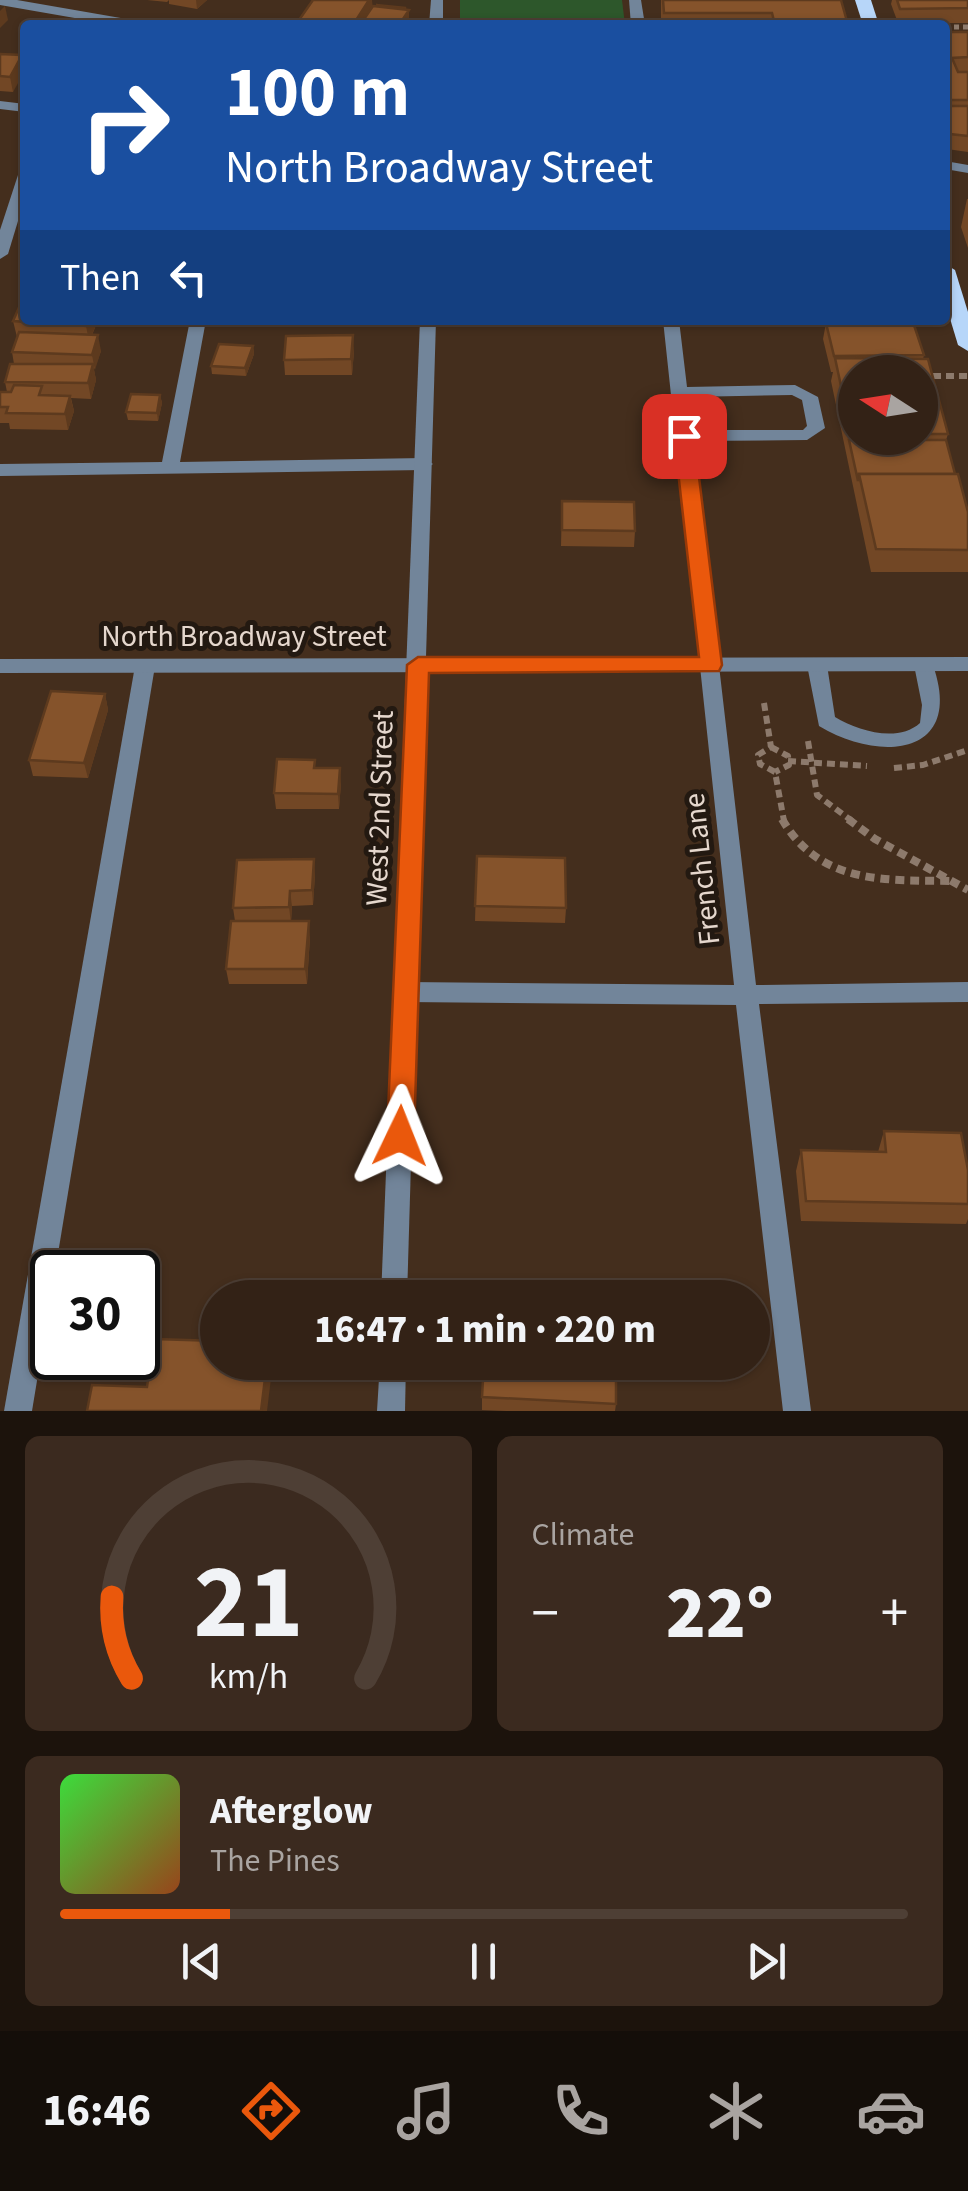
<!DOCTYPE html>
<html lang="en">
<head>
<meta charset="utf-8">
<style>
  :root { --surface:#332216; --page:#3b2a1f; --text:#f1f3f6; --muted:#a9a4a1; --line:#4e3f35; --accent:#ea580c }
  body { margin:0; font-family:"Source Sans 3",sans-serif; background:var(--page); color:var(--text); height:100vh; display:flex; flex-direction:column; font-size:38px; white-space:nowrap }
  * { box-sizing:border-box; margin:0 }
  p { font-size:32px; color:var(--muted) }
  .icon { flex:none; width:55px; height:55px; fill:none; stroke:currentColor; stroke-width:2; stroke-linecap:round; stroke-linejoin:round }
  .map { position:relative; height:1411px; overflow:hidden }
  .side { display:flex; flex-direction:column; gap:25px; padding:25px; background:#1c130c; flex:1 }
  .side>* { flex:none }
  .banner { position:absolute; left:20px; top:20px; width:930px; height:305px; border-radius:10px; box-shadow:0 2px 8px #0004,0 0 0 2px var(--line); background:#1a4fa0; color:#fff; overflow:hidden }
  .needle { width:65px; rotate:282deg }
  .controls { position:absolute; left:838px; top:355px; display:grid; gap:20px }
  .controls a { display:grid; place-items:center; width:100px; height:100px; border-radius:50%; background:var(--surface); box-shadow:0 2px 8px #0004,0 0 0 2px var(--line); font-size:50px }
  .speed { position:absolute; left:30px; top:1250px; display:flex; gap:20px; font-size:50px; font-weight:700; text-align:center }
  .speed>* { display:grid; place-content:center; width:130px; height:130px; border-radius:50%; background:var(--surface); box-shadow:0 2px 8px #0004,0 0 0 2px var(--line); line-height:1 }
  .speed .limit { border:5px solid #111; border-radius:15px; background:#fff; color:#111 }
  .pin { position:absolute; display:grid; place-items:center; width:85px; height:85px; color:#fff; margin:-42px; border-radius:20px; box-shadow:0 5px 15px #0006 }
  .me { position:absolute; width:110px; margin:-55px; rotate:2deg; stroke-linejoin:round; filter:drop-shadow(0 0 8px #0008) }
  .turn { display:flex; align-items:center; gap:35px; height:210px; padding:0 40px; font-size:45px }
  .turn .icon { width:130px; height:130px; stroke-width:2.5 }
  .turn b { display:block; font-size:70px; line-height:85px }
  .then { display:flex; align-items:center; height:95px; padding:0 40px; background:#0003; gap:20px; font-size:38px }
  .big { font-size:75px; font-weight:800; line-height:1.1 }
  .side .card { flex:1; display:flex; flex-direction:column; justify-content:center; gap:15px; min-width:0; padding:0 35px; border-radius:15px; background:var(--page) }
  .side .dial { align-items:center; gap:0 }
  .dial svg { height:260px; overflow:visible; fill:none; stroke:var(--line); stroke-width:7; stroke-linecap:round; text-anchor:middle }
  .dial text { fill:var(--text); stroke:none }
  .song { display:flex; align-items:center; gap:30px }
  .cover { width:120px; height:120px; border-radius:15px; background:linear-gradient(135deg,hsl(120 70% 55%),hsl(20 70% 35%)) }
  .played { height:10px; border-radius:5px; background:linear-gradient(90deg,var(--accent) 20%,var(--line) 20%) }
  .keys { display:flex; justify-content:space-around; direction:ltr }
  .heat { display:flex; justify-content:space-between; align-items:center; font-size:55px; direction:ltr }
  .side .tiles { flex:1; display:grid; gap:25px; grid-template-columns:1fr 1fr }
  .card:last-child { grid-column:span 2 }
  .trip { position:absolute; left:200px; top:1280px; width:570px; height:100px; border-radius:50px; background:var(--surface); box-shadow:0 2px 8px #0004,0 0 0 2px var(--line); font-weight:800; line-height:100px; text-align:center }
  .menu { display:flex; height:160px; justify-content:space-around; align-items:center; background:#140e09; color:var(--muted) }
  .menu .icon { width:70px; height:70px }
  .menu .selected { color:var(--accent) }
  .menu b { font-size:45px; color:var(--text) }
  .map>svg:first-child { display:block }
</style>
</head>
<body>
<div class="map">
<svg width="968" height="1411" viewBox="0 0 968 1411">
  <rect width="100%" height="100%" fill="#442e1d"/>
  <path fill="#2d572b" d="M 460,0 L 622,0 L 625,25 L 460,25 Z"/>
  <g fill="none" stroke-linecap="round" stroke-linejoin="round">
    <path stroke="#8d7a6c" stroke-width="5" stroke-dasharray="5 4" stroke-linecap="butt" d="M 945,27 L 968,27"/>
    <g stroke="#8d7a6c" stroke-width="6" stroke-dasharray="8 5" stroke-linecap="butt">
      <path d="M 920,376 L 968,376"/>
      <path d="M 764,703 L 771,747 L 758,755 L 760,764 L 775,772 L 784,821"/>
      <path d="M 808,741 L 817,795 L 852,821"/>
      <path d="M 771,747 L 788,756 L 789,765 L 775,772"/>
      <path d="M 788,761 L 867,766"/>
      <path d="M 894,768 L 923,765 L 968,750"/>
    </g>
    <g stroke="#8d7a6c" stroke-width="8" stroke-dasharray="9 6" stroke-linecap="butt">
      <path d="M 782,819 C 820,885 885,880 953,881"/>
      <path d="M 848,819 L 875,839 L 968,890"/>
    </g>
    <g fill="#72859a" fill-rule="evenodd">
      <path d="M 629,0 L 641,0 L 645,25 L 631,25 Z"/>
      <path d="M 0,101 L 25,104 L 25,112 L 0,109 Z"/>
      <path d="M 190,320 L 206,320 L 180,462 L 424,458 L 433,464 L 424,470 L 0,476 L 0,464 L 162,462 Z"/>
      <path d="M 663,320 L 679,320 L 687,387 L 795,385 L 818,397 L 825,428 L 807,440 L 693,441 L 756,985 L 968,982 L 968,1002 L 759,1004 L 811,1411 L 783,1411 L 736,1005 L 406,1002 L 398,999 L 395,992 L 398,985 L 406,982 L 734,985 ZM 792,395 L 802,400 L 807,426 L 803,430 L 692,430 L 688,397 Z"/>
      <path d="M 817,658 L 827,665 L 835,717 C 858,731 898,743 920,723 L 922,705 L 914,665 L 917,660 L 931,660 C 968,755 882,764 819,726 L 807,665 Z"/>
      <path d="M 145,659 L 155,666 L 32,1411 L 4,1411 L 135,666 Z"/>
    </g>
    <g fill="#72859a" fill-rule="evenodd">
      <path d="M 0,0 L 17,0 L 138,21 L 145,25 L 115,25 L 0,5 Z"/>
      <path d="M 431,0 L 443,0 L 443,25 L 429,25 Z"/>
      <path d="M 945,161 L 968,165 L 968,173 L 945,169 Z"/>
      <path d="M 25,171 L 25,198 L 8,254 L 0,259 L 0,230 L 18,175 Z"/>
      <path d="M 420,320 L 436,320 L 407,1298 L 381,1298 Z"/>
      <path d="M 380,1362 L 406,1362 L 405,1411 L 377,1411 Z"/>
    </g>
    <path fill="#72859a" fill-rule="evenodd" d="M 968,657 L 968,671 L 0,673 L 0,659 Z"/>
    <g fill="#b7d6f9" fill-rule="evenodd">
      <path d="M 855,0 L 871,0 L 879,25 L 863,25 Z"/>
      <path d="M 945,264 L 955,270 L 968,312 L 968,351 L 958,345 L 945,302 Z"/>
    </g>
  </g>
  <g fill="#724725" fill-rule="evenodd">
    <path d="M 147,0 L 207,0 L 197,9 L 169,4 L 169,0 L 167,2 Z"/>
    <path d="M 313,0 L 372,0 L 372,7 L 409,10 L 409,25 L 300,25 L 299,20 Z"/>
    <path d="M 661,0 L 841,0 L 848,25 L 661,25 Z"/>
    <path d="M 892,0 L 968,0 L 968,23 L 898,23 L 891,4 Z"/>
    <path d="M 945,32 L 968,32 L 968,152 L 947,149 L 945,143 Z"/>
    <path d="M 0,54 L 22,55 L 13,92 L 0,91 Z"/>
    <path d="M 967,199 L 968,199 L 968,248 L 961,227 Z"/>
    <path d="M 25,320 L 96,320 L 97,323 L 92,335 L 101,351 L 94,370 L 96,380 L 91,399 L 71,398 L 74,411 L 68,430 L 10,429 L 9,423 L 0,423 L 0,392 L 7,392 L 5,382 L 14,364 L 12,352 L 17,337 L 13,321 Z"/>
    <path d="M 269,320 L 371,320 L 371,324 L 270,326 Z"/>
    <path d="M 826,323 L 924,355 L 923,359 L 948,434 L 946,440 L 955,474 L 968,512 L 968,572 L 871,572 L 831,381 L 833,372 L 831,372 L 823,339 ZM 855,372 L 920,372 L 920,438 L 855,438 Z"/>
    <path d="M 253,346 L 254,354 L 246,376 L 212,374 L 211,366 Z"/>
    <path d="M 354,351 L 352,375 L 285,375 L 284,360 Z"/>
    <path d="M 160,395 L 162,403 L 158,421 L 128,420 L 126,412 Z"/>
    <path d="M 562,501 L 635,531 L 634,547 L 561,546 Z"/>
    <path d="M 105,694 L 108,710 L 88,778 L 33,776 L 29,760 Z"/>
    <path d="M 315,768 L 341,783 L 339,809 L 276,809 L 274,793 Z"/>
    <path d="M 477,856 L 566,908 L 565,923 L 475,921 Z"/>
    <path d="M 315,874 L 313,905 L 292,906 L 291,921 L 310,937 L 307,984 L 229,984 L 226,969 L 235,921 L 233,908 Z"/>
    <path d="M 884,1131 L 968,1170 L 968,1219 L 966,1224 L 801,1221 L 796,1171 L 801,1150 L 878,1152 Z"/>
    <path d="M 482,1397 L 616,1404 L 615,1411 L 506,1411 L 482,1410 Z"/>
  </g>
  <g fill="#5d3a1e">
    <path d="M 196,0 L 207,0 L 197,9 Z"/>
    <path d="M 369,0 L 372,0 L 373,10 L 363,25 L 353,25 Z"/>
    <path d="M 5,6 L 8,20 L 0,28 L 0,11 Z"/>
    <path d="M 409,10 L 409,25 L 399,25 L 406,15 Z"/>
    <path d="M 22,55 L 25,71 L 13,92 L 10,77 Z"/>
    <path d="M 88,320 L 96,320 L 97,323 L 89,341 L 86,326 Z"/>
    <path d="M 98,335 L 101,351 L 95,370 L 92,355 Z"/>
    <path d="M 353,335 L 354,351 L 352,375 L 351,359 Z"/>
    <path d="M 253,346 L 254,354 L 246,376 L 245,368 Z"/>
    <path d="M 93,364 L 96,380 L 91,399 L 88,383 Z"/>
    <path d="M 160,395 L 162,403 L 158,421 L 157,413 Z"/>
    <path d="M 70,396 L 74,411 L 68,430 L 65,414 Z"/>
    <path d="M 105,694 L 108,710 L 88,778 L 84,763 Z"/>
    <path d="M 340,768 L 341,783 L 339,809 L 338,794 Z"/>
    <path d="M 314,859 L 315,874 L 313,905 L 312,890 Z"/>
    <path d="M 290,891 L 292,906 L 291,923 L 289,907 Z"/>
    <path d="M 309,921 L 310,937 L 307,984 L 305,969 Z"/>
    <path d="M 267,1362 L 273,1362 L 267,1411 L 261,1411 Z"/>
  </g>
  <g fill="#85532b" stroke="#5d3a1e" stroke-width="2.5">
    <path d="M 313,0 L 369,0 L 353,25 L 333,25 L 299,20 Z"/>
    <path d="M 663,0 L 841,0 L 848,25 L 775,25 L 772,13 L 664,13 Z"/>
    <path d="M 897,0 L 968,0 L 968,8 L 900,9 Z"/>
    <path d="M 376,5 L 405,8 L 405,10 Z"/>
    <path d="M 373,6 L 409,10 L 399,25 L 360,25 Z"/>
    <path d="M 945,32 L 968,32 L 968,57 L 952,58 L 958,72 L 968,72 L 968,100 L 945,100 Z"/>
    <path d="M 0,54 L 22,55 L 10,77 L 0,76 Z"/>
    <path d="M 945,106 L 968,106 L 968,136 L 950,134 L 945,119 Z"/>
    <path d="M 21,303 L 25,304 L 25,320 L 88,320 L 86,326 L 13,321 Z"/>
    <path d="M 913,322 L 924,355 L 834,356 L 826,323 Z"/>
    <path d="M 19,332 L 98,335 L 92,355 L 12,352 Z"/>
    <path d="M 353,335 L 351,359 L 284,360 L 286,336 Z"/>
    <path d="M 219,344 L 253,346 L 245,368 L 211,366 Z"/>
    <path d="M 835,358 L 928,359 L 948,434 L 920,434 L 920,372 L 855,372 L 855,433 L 851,433 Z"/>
    <path d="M 10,364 L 93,364 L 88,383 L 5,382 Z"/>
    <path d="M 14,385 L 42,386 L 39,395 L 70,396 L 65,414 L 6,413 L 8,407 L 0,407 L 0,392 L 11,392 Z"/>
    <path d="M 131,394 L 160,395 L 157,413 L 126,412 Z"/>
    <path d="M 849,440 L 946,440 L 955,474 L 859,474 L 858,481 Z"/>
    <path d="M 859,474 L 958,474 L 968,512 L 968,550 L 876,549 Z"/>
    <path d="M 562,501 L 634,502 L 635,531 L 562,530 Z"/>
    <path d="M 51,691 L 105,694 L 84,763 L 29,760 Z"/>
    <path d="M 277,759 L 315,760 L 314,768 L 340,768 L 338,794 L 274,793 Z"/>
    <path d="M 477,856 L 565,858 L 566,908 L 475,906 Z"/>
    <path d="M 314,859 L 312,890 L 290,891 L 289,907 L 233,908 L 237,860 Z"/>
    <path d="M 231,921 L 309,921 L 305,969 L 226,969 Z"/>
    <path d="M 884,1131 L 961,1133 L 968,1170 L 968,1204 L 806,1201 L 801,1150 L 886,1152 Z"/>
    <path d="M 154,1339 L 218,1341 L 218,1362 L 267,1362 L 261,1411 L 87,1411 L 92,1385 L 147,1387 Z"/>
    <path d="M 484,1362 L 616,1362 L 616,1404 L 482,1397 Z"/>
  </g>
  <path fill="#ea580c" stroke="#983908" stroke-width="2.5" d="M 684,430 L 694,436 L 722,665 L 719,671 L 429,673 L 414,1136 L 410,1145 L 400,1148 L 391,1145 L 387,1136 L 407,665 L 418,657 L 699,657 L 674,436 Z"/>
  <g text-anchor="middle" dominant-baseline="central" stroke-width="10" stroke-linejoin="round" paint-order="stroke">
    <g font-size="30" fill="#e5d7cd" stroke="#231911">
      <text x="244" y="636">North Broadway Street</text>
      <text transform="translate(380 808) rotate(-88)">West 2nd Street</text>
      <text transform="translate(702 869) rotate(-96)">French Lane</text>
    </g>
  </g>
</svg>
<div class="controls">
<a><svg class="needle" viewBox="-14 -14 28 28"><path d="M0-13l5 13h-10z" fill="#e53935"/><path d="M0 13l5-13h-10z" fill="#a9a4a1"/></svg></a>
</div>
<div class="speed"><div class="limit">30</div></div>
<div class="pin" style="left:684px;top:436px;background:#d93025"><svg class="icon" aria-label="arrive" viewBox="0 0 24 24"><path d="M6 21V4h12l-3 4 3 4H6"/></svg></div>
<svg class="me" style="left:400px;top:1136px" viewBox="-20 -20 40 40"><path d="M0-17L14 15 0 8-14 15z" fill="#ea580c" stroke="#fff" stroke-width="4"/></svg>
<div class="trip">16:47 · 1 min · 220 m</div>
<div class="banner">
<div class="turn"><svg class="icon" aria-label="right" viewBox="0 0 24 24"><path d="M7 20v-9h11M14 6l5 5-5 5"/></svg><div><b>100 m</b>North Broadway Street</div></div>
<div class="then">Then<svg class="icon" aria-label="left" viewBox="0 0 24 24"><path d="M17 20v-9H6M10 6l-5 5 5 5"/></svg></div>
</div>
</div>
<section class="side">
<div class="tiles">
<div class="card dial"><svg viewBox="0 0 100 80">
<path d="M14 69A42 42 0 1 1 86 69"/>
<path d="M14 69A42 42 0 0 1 8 44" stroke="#ea580c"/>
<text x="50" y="56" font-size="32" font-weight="700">21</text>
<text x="50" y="72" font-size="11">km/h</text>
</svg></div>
<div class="card"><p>Climate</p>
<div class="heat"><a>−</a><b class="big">22°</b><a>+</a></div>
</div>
<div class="card">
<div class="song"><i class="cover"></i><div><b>Afterglow</b><p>The Pines</p></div></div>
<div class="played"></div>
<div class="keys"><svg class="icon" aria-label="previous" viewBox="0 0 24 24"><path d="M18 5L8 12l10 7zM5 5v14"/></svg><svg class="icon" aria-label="pause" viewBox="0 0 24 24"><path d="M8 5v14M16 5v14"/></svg><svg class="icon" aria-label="next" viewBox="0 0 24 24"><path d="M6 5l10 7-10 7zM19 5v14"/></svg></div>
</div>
</div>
</section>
<nav class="menu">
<b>16:46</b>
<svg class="icon selected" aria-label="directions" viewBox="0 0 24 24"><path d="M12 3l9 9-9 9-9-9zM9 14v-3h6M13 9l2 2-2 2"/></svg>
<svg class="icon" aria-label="music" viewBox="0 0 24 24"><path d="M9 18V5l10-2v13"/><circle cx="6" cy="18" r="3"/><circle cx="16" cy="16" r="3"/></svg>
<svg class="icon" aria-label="phone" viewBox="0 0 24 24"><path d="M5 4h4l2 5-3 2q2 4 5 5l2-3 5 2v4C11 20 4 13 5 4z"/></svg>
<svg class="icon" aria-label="climate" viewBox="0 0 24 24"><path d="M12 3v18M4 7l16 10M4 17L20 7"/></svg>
<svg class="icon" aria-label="car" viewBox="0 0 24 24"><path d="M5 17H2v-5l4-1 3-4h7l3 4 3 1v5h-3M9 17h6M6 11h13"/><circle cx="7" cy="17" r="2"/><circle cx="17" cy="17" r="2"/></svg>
</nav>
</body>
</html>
